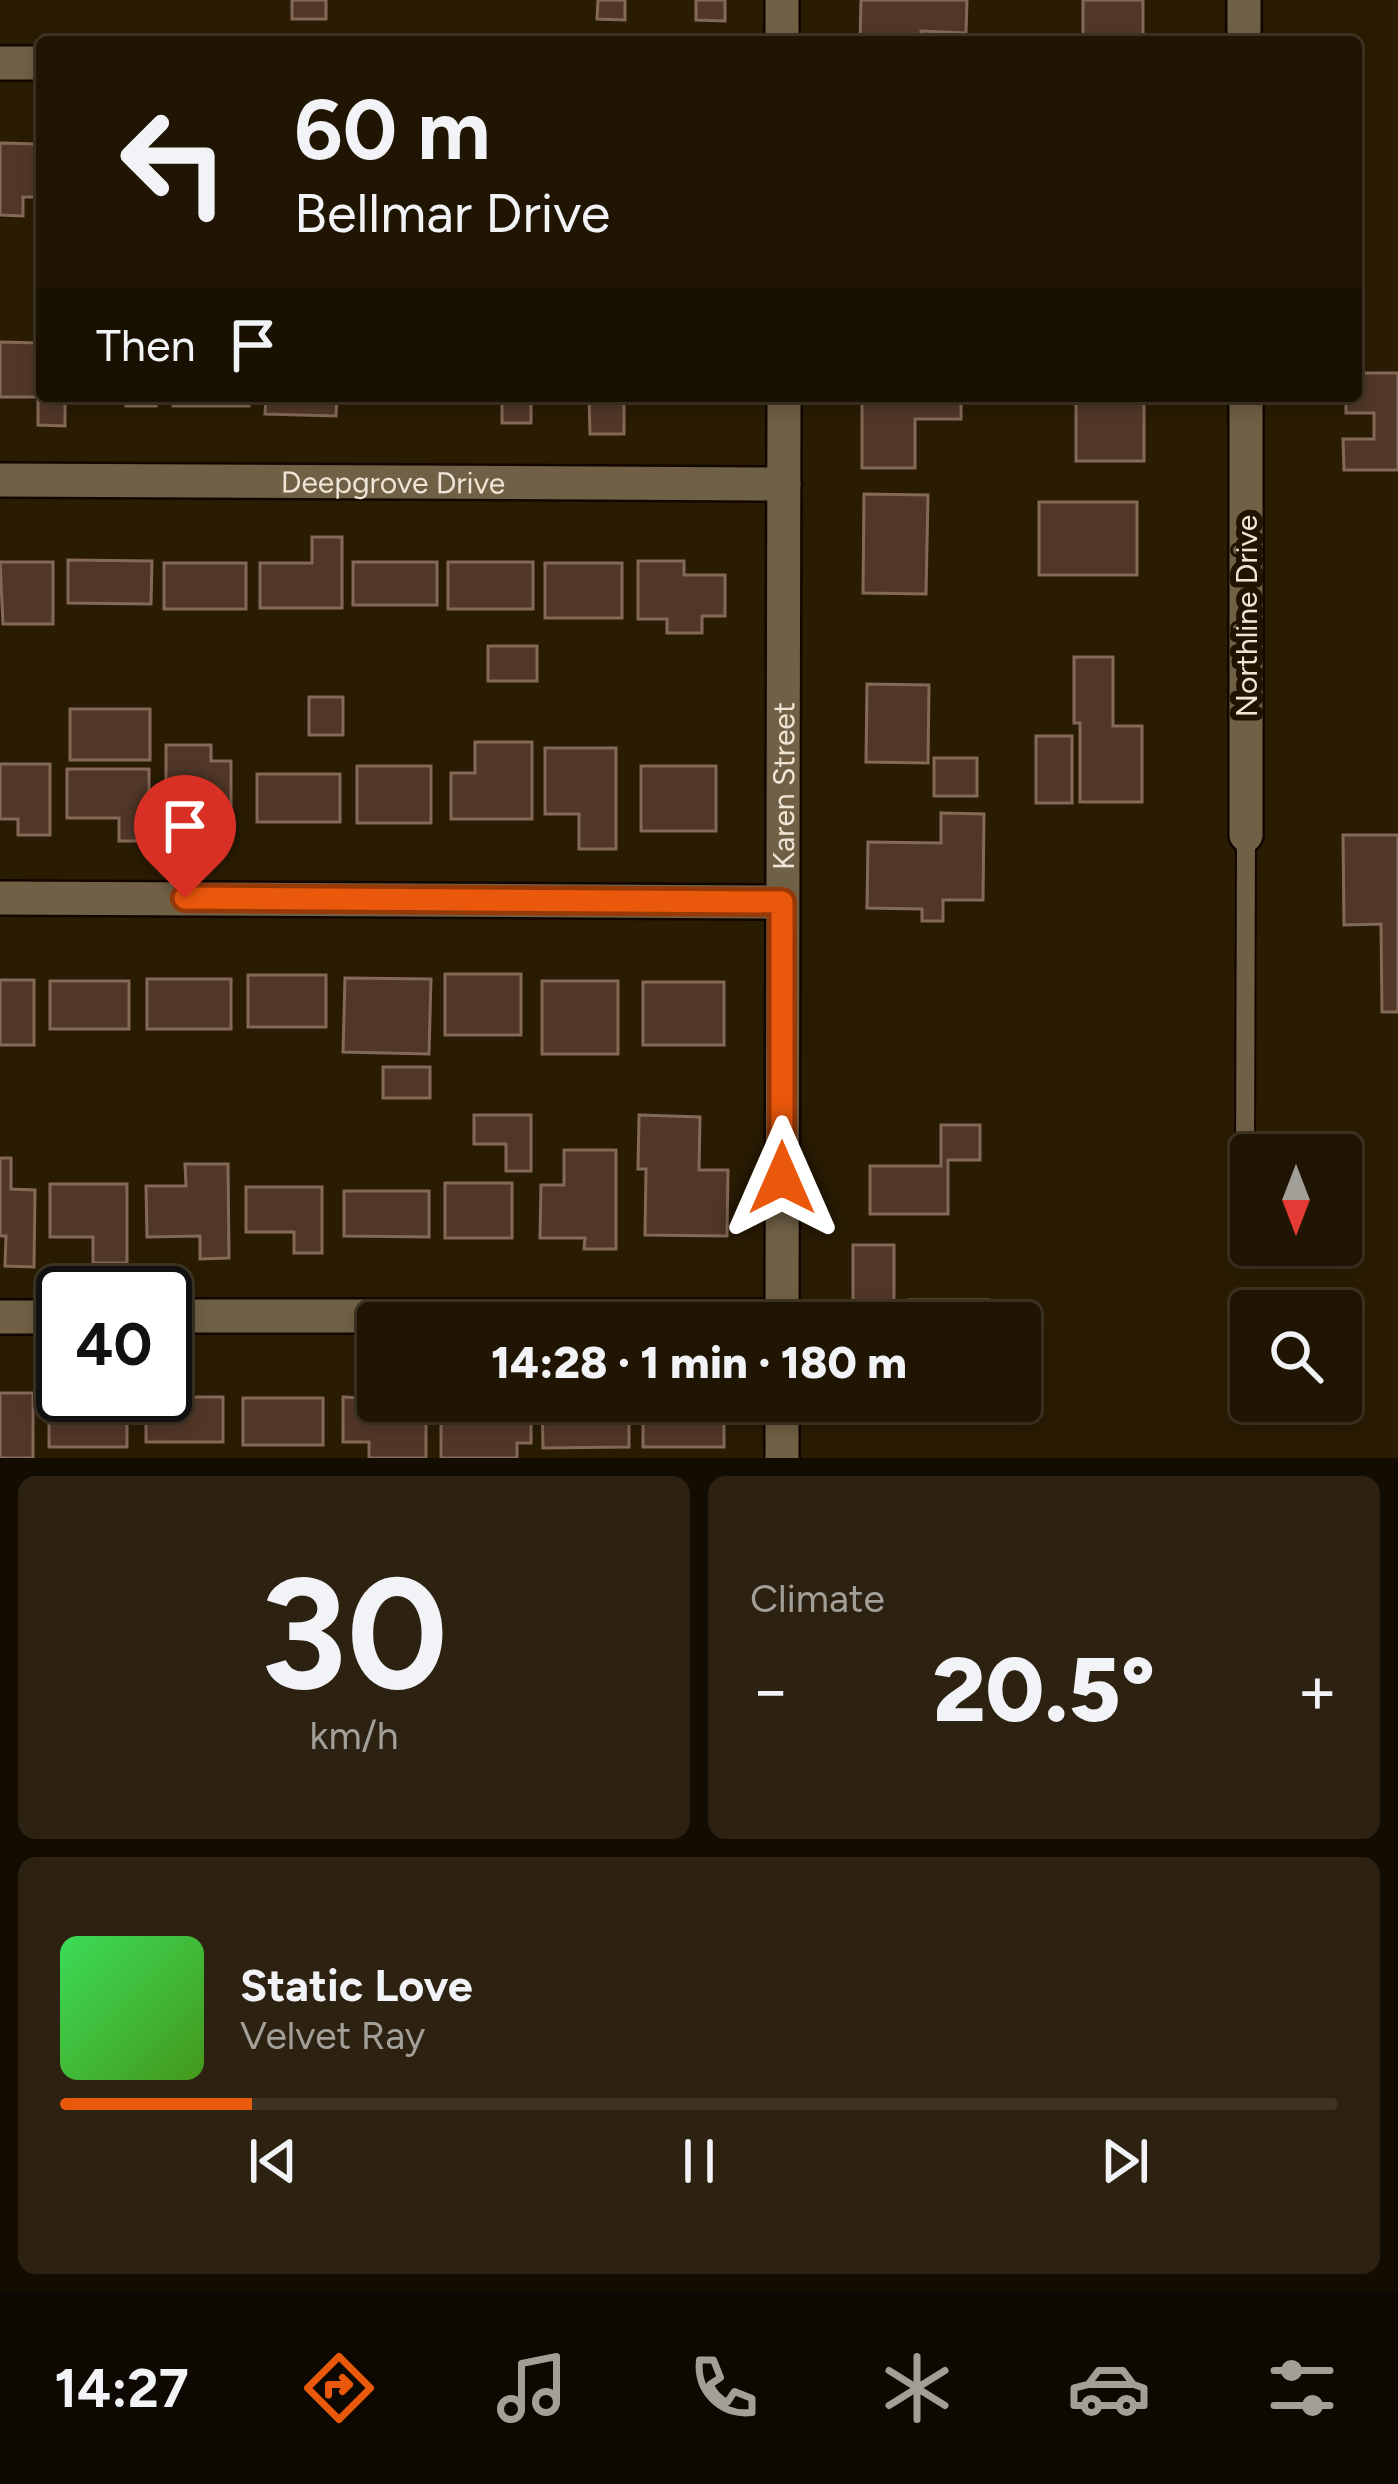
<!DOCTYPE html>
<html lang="en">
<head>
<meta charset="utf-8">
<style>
  :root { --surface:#201502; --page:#2d2211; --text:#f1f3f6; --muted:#a29f99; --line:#3d3424; --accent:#ea580c }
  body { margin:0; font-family:Figtree,sans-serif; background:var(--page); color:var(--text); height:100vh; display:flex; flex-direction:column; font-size:45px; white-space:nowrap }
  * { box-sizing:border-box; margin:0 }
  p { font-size:39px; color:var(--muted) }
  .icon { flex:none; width:66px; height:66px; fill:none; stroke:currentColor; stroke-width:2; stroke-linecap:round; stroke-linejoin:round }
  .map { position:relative; height:1458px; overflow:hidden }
  .details { display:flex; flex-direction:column; gap:18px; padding:18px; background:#120c01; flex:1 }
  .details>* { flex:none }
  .guide { position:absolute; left:36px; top:36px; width:1326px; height:366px; border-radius:12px; box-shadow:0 6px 18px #0003,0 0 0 3px var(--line); background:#201502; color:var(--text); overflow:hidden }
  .needle { width:78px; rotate:180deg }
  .tools { position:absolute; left:1230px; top:1134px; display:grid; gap:24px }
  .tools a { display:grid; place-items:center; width:132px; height:132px; border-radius:12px; background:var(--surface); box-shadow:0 6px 18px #0003,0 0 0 3px var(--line); font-size:60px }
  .speed { position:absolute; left:36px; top:1266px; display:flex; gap:24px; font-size:60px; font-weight:700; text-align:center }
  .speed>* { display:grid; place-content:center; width:156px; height:156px; border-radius:50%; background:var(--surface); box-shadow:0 6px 18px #0003,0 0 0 3px var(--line); line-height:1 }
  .speed .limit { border:6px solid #111; border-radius:18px; background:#fff; color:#111 }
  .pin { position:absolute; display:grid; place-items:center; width:102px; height:102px; color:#fff; margin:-123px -51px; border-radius:50% 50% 50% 0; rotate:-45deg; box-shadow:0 0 12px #0007 }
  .pin .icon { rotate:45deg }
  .me { position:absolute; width:132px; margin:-66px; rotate:0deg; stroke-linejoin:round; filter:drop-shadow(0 0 9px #0008) }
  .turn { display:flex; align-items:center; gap:42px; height:252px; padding:0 60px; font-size:54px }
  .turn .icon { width:156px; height:156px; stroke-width:2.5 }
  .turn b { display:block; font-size:84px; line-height:102px }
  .then { display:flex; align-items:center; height:114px; padding:0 60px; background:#0003; gap:24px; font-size:45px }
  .big { font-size:90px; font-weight:800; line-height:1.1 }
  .details .widget { flex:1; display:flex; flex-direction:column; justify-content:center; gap:18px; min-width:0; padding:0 42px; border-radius:18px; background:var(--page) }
  .details .dial { align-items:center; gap:0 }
  .dial b { font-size:156px; line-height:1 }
  .song { display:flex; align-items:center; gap:36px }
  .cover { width:144px; height:144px; border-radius:18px; background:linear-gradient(135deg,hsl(130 70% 55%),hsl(100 70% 35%)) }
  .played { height:12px; border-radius:6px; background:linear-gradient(90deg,var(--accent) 15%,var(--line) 15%) }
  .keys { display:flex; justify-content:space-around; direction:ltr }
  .heat { display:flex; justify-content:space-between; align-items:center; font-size:66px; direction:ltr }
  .details .tiles { flex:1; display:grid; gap:18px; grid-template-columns:1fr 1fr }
  .widget:last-child { grid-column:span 2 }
  .trip { position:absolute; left:357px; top:1302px; width:684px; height:120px; border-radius:12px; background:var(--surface); box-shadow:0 6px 18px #0003,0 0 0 3px var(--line); font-weight:800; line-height:120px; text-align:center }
  .menu { display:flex; height:192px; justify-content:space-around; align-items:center; background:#0d0801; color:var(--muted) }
  .menu .icon { width:84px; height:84px }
  .menu .current { color:var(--accent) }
  .menu b { font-size:54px; color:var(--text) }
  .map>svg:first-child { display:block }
</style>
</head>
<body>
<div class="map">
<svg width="1398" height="1458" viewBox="0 0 1398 1458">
  <rect width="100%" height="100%" fill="#2a1c03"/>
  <g fill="#513728" stroke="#856958" stroke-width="3">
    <rect x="292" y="0" width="34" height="19"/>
    <path d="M 598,0 L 625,0 L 625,20 L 597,19 Z"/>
    <path d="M 696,0 L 725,0 L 725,21 L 696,20 Z"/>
    <path d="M 861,0 L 967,0 L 966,33 L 921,31 L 921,42 L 860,42 Z"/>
    <path d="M 1083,0 L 1143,0 L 1143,42 L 1162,42 L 1083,42 Z"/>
    <path d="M 36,128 L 42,128 L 42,197 L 23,197 L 23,216 L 0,215 L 0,143 L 36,144 Z"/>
    <path d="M 0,342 L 42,343 L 42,396 L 65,396 L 65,426 L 38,425 L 38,397 L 0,397 Z"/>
    <path d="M 1356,373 L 1398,373 L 1398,470 L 1344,470 L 1343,439 L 1374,439 L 1374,413 L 1346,413 L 1346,396 L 1356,396 Z"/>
    <path d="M 79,396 L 156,396 L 156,406 L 126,406 L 126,400 L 79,400 Z"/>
    <rect x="173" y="396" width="76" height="10"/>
    <path d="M 266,396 L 337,396 L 336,416 L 265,414 Z"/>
    <rect x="359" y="396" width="40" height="4"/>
    <path d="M 454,396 L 531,396 L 531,423 L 502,423 L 502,400 L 454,400 Z"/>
    <path d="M 589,396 L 624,396 L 624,434 L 590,434 Z"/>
    <rect x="641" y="396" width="43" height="6"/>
    <path d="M 862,396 L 961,396 L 961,419 L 915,419 L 915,468 L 862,468 Z"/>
    <rect x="1076" y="396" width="68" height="65"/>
    <path d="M 864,494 L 928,495 L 926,594 L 863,593 Z"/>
    <rect x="1039" y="502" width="98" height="73"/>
    <path d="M 312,537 L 342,537 L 342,608 L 260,608 L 260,563 L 312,563 Z"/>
    <path d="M 68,560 L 152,561 L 151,604 L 68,603 Z"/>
    <path d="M 638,561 L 684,561 L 684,575 L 725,575 L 725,616 L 702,616 L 702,633 L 667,633 L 667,619 L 638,619 Z"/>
    <path d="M 0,562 L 53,562 L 53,624 L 3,624 Z"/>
    <rect x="353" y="562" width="84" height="43"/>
    <rect x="448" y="562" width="85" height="47"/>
    <rect x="164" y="563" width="82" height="46"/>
    <rect x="545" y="563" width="77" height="55"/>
    <rect x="488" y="646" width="49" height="35"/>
    <path d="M 1074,657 L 1113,657 L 1113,726 L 1142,726 L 1142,802 L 1080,802 L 1080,723 L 1074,723 Z"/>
    <path d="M 867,684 L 929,685 L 928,763 L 866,762 Z"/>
    <rect x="309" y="697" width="34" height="38"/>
    <rect x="70" y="709" width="80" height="51"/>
    <rect x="1036" y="736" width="36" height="67"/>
    <path d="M 475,742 L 532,742 L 532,819 L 451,819 L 451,773 L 475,773 Z"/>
    <path d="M 166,745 L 211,745 L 211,761 L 231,761 L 231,818 L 166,818 Z"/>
    <path d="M 545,748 L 616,748 L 616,849 L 579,849 L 579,814 L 545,814 Z"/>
    <rect x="934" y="758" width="43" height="38"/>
    <path d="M 0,764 L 50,764 L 50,835 L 18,835 L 18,819 L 0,819 Z"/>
    <rect x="357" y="766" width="74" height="57"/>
    <rect x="641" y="766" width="75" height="65"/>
    <path d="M 67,769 L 149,769 L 149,841 L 119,841 L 119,818 L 67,818 Z"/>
    <rect x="257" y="774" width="83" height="48"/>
    <path d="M 941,813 L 984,814 L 983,900 L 943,900 L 943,921 L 922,921 L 922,909 L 867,908 L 868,842 L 941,843 Z"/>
    <path d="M 1343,835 L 1398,835 L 1398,1012 L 1382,1012 L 1381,924 L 1344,925 Z"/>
    <rect x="445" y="974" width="76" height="61"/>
    <rect x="248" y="975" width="78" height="52"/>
    <path d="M 345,978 L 431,979 L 429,1054 L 343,1052 Z"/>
    <rect x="147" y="979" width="84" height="50"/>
    <rect x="0" y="980" width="34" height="65"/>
    <rect x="50" y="981" width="79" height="48"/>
    <rect x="542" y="981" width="76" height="73"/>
    <rect x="643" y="982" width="81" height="63"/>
    <rect x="383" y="1067" width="47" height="31"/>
    <path d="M 474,1115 L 531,1115 L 531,1171 L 506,1171 L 506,1144 L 474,1144 Z"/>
    <path d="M 639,1115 L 700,1117 L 699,1170 L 728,1170 L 727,1236 L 645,1235 L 646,1169 L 638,1169 Z"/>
    <path d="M 941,1125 L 980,1125 L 980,1160 L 948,1160 L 948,1214 L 870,1214 L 870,1166 L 941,1166 Z"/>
    <path d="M 564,1150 L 616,1150 L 616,1249 L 584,1249 L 585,1238 L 540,1238 L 541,1185 L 564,1185 Z"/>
    <path d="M 0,1158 L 11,1158 L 11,1189 L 35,1190 L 34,1267 L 5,1266 L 6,1236 L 0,1236 Z"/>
    <path d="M 185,1164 L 228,1164 L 229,1258 L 200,1259 L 200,1236 L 147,1237 L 146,1186 L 186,1186 Z"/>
    <rect x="445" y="1183" width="67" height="55"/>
    <path d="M 50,1184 L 127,1184 L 127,1263 L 93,1263 L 93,1237 L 50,1237 Z"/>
    <path d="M 246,1187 L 322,1187 L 322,1253 L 294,1253 L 294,1232 L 246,1232 Z"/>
    <path d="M 344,1191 L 429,1191 L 429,1237 L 344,1236 Z"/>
    <rect x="853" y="1245" width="41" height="69"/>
    <rect x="909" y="1300" width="80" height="23"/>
    <rect x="0" y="1393" width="33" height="65"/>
    <rect x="146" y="1397" width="77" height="45"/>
    <path d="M 343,1397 L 426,1401 L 426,1458 L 369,1458 L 369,1442 L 343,1442 Z"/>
    <rect x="49" y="1398" width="78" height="49"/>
    <rect x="243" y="1398" width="80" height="47"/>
    <path d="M 441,1401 L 531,1401 L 531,1443 L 517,1443 L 517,1458 L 441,1458 Z"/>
    <path d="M 542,1401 L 629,1401 L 629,1447 L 543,1448 Z"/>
    <rect x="643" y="1401" width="81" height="46"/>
  </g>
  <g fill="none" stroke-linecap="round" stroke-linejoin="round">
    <g stroke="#120600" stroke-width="22">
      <path id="service" d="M 1245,1166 L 1246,835"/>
    </g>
    <g stroke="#120600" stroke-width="38">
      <g id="minor">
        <path d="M 1244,0 L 1244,42"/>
        <path d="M 0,63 L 42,63"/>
        <path id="s1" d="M 0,480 L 784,484"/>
        <path d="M 1246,835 L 1246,396"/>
        <path d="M 0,898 L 782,902"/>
        <path d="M 165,1316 L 782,1316"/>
        <path d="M 0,1317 L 63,1317"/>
      </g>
    </g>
    <g stroke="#120600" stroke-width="38">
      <g id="tertiary">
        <path d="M 782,42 L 782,0"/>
        <path id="s2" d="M 782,1323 L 784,396"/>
        <path d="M 782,1401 L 782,1458"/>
      </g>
    </g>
    <use href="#service" stroke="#706045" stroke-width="18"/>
    <use href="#minor" stroke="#706045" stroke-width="33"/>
    <use href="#tertiary" stroke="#706045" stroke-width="33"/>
  </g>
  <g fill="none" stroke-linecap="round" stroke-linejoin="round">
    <g stroke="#983908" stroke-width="30">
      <path id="route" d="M 185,898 L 782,902 L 782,1178"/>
    </g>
    <use href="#route" stroke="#ea580c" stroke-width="21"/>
  </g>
  <g text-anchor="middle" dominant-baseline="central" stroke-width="12" stroke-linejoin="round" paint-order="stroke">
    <g font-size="30" fill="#efe5d6" stroke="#201300">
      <text stroke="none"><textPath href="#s1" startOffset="393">Deepgrove Drive</textPath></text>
      <text transform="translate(1246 616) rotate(-90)">Northline Drive</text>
      <text stroke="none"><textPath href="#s2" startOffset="537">Karen Street</textPath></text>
    </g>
  </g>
</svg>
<div class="tools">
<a><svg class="needle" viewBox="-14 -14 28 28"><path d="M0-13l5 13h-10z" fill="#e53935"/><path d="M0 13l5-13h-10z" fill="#a29f99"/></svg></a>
<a><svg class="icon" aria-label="search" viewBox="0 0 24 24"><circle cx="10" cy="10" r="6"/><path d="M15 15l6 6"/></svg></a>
</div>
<div class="speed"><div class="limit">40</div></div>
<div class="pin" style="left:185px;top:898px;background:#d93025"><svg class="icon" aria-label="arrive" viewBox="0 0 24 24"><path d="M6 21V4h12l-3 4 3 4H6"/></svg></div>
<svg class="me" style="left:782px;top:1178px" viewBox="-20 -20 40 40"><path d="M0-17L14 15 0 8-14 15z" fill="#ea580c" stroke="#fff" stroke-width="4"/></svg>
<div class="trip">14:28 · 1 min · 180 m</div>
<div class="guide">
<div class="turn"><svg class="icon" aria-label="left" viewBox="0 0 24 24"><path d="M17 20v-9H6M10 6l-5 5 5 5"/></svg><div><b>60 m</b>Bellmar Drive</div></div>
<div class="then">Then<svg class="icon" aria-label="arrive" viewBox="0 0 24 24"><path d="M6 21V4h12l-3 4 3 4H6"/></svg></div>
</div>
</div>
<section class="details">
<div class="tiles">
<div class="widget dial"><b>30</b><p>km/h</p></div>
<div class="widget"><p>Climate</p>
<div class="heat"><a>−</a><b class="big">20.5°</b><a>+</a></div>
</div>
<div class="widget">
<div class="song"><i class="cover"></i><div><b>Static Love</b><p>Velvet Ray</p></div></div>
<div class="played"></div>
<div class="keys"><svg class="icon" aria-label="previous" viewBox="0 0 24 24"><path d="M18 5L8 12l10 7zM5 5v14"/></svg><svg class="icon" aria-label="pause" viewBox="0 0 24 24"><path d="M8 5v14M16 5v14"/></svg><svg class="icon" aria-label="next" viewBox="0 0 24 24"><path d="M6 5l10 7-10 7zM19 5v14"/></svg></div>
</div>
</div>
</section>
<nav class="menu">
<b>14:27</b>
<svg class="icon current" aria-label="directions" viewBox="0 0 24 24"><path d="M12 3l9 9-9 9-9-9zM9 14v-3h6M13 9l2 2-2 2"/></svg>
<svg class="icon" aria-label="music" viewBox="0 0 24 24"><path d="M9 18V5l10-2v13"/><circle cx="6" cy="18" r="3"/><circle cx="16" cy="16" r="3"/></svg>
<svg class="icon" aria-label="phone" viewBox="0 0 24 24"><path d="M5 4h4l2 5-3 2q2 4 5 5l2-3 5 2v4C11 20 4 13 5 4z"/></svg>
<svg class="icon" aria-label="climate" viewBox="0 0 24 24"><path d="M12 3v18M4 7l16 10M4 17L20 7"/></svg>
<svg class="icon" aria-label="car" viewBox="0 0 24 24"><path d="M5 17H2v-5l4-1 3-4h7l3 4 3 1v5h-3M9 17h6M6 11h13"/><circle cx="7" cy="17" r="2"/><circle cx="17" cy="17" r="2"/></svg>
<svg class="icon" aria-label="filters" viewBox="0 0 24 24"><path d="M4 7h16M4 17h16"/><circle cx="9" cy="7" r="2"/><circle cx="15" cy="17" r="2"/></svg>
</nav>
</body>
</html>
